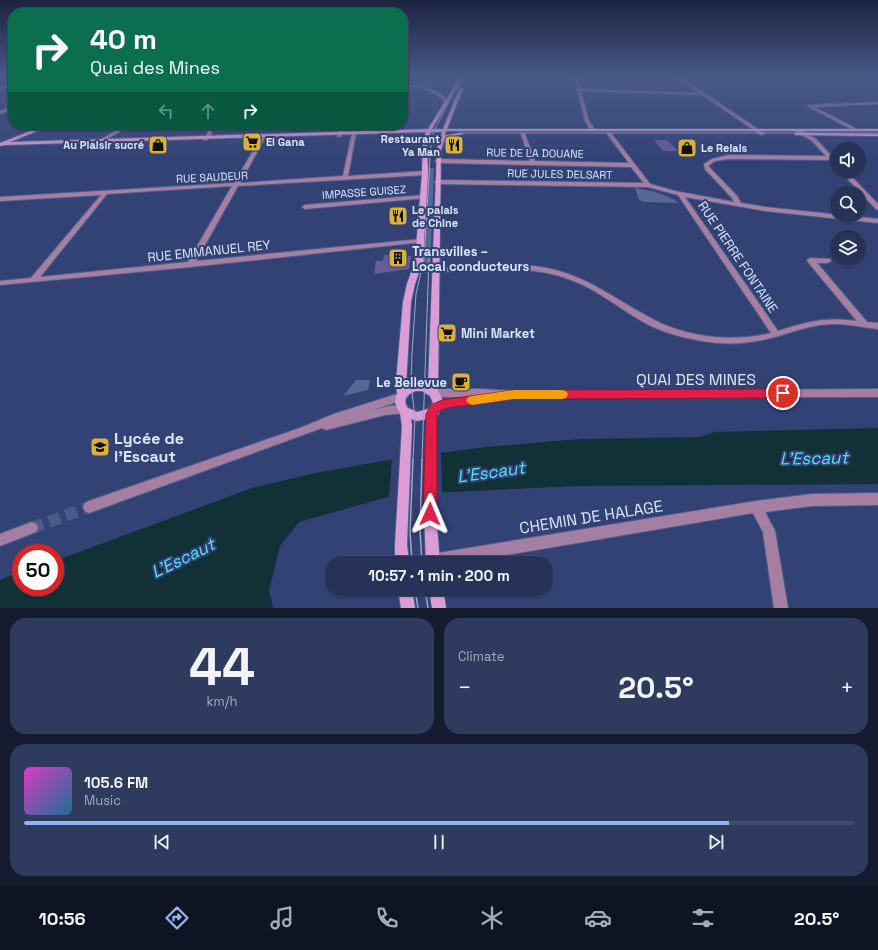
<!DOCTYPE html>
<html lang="en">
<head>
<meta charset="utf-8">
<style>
  :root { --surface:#263258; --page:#2e3a5e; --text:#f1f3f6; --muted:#a4aaba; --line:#424d6e; --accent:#95b2f1 }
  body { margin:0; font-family:"Space Grotesk",sans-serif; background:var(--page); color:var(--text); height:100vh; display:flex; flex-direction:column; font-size:15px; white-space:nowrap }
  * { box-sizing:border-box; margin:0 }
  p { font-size:13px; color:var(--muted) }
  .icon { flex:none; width:22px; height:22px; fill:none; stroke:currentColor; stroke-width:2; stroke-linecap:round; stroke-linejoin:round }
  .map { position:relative; height:608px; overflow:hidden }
  .details { display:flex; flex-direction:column; gap:10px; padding:10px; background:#151c30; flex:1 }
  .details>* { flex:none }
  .top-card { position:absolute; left:8px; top:8px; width:400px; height:122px; border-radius:16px; box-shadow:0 1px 3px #0004,0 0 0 1px var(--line); background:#0b6e4f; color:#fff; overflow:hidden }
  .tools { position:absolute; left:830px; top:142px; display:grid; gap:8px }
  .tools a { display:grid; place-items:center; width:36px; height:36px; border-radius:50%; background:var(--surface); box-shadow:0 1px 3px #0004,0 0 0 1px var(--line); font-size:20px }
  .speed { position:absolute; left:12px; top:544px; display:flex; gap:8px; font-size:20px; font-weight:700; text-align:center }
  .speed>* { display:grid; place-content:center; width:52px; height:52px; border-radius:50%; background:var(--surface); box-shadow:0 1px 3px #0004,0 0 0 1px var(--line); line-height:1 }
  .speed .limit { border:6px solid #d22; background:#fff; color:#111 }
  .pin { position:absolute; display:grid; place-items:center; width:34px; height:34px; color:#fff; margin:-17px; border:2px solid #fff; border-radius:50%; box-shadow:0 1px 4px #0007 }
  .me { position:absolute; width:44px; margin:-22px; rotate:1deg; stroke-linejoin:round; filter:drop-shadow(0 0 3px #0008) }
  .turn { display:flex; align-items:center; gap:14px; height:84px; padding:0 16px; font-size:18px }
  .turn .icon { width:52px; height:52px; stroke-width:2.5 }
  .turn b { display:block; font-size:28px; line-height:34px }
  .lanes { display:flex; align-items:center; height:38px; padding:0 16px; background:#0003; justify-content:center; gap:20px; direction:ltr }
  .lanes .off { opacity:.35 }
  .big { font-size:30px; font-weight:800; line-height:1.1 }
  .details .card { flex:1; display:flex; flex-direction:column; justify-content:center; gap:6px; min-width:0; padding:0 14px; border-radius:16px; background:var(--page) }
  .details .dial { align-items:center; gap:0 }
  .dial b { font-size:52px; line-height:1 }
  .song { display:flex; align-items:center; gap:12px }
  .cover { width:48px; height:48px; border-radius:6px; background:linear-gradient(135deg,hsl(310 70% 55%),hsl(200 70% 35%)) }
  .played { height:4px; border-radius:2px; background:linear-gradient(90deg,var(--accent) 85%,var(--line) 85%) }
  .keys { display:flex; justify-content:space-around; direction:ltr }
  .heat { display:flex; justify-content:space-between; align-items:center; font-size:22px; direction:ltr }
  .details .tiles { flex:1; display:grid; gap:10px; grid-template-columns:1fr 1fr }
  .card:last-child { grid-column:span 2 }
  .trip { position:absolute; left:325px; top:556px; width:228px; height:40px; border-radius:16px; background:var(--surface); box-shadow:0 1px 3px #0004,0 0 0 1px var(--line); font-weight:800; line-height:40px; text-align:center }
  .dock { display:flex; height:64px; justify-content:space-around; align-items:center; background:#0f1423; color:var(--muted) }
  .dock .icon { width:28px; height:28px }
  .dock .active { color:var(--accent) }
  .dock b { font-size:18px; color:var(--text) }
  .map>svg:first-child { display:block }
</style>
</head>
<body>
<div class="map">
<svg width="878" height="608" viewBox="0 0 878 608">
  <rect width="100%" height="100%" fill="#324275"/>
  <g fill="#566796">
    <path d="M 428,168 L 434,168 L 430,273 L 420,273 L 423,260 Z"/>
    <path d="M 635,188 C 651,190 666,194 679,203 L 644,202 L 639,200 Z"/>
    <path d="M 356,380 L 370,380 L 368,390 L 343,396 Z"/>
  </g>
  <path fill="#123136" d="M 878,428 L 878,484 L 576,486 L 452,492 L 388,497 L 299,522 L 280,546 L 269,590 L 273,608 L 0,608 L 0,580 L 21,571 L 21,587 L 55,587 L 55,561 L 252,488 L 315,473 L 395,459 L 486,447 L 579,439 L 700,437 L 714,432 Z"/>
  <path fill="#324275" d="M 441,451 L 442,495 L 389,499 L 392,458 Z"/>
  <g fill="#645d96">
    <path d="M 654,140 L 667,140 L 678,151 L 663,151 Z"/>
    <path d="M 384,255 L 411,256 L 409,269 L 374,274 L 376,261 L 383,261 Z"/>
  </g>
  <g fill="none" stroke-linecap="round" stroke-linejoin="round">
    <path stroke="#4b5a8a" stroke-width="12" stroke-dasharray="12 6" stroke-linecap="butt" d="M 32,528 L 89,507"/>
    <g stroke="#505f8e" stroke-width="2">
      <g id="street">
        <path d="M 574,77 L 578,77 L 581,89 L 699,93 L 676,77 L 681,77 L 765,134 L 761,135 L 702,95 L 581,91 L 589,121 L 595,130 L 591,131 L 585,121 Z"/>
        <path d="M 13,83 L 13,85 L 0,90 L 0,88 Z"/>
        <path d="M 403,84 C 419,86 438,88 449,102 L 446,103 C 435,90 418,88 403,86 Z"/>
        <path d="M 878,102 L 878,104 L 814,107 L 855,128 L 855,130 L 853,130 L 807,106 L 809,105 Z"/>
        <path d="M 13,106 L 13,109 L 0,114 L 0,111 Z"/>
        <path d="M 126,125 L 131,125 L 100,143 L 96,142 Z"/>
        <path d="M 209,125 L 213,125 L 211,135 L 207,140 L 203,140 L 203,139 L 207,135 Z"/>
        <path d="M 341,125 L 345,125 L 341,136 L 339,137 L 337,136 Z"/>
        <path d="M 795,129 L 799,129 L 816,139 L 837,162 L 837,167 L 829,160 L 728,159 L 715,161 L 709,165 L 709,167 L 737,196 L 741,203 L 765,207 L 878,219 L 878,223 L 765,211 L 685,197 L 778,331 C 809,321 825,317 857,321 L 808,262 L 807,260 L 811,258 L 830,259 L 831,261 L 827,263 L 817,263 L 867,322 L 878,323 L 878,329 C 859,327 840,322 821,325 C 804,327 787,334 771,338 C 749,344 724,345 702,341 C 684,338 665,333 649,325 C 622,311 599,290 571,280 C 528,263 480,271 435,272 L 431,270 L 435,268 C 476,266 519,260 559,271 C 591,280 616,299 645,315 C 682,337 729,343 771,333 L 678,195 L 648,187 L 437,184 L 434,182 L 437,180 L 644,183 L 631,167 L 438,163 L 435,161 L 438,159 L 530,161 L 521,134 L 523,133 L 525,134 L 535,161 L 629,163 L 607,134 L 609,133 L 611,133 L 650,184 L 675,191 L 734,202 L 732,198 L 705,169 L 704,164 L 712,159 L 728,155 L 826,156 L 812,141 L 795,131 Z"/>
        <path d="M 354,132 L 356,133 L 348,176 L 425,171 L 428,173 L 425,175 L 238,186 L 196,261 L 421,239 L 424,241 L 423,242 L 190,267 L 0,285 L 0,281 L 31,278 L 101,195 L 0,201 L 0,197 L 234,183 L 262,136 L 264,135 L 266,136 L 240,183 L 343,176 L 352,133 ZM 232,186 L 188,262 L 40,277 L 107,194 Z"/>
        <path d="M 840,171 L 846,171 L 878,204 L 878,210 L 876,209 Z"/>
        <path d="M 424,195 L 426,196 L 426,198 L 305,209 L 302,207 L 305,205 Z"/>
        <path d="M 435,389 L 480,389 L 514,391 L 878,389 L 878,397 L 499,398 L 495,401 L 449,407 L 435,412 L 431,411 L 430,408 L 431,405 L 448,399 L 466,397 L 435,397 L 432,396 L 430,393 L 432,390 Z"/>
        <path d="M 400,393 L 403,394 L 405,397 L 403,400 L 370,411 C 381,408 395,403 407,407 L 408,410 L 407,413 L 385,415 L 326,430 L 322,428 L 89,513 L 85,511 L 83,507 L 85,503 L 89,501 L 300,428 L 334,414 Z"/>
        <path d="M 878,493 L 878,505 L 812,506 L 765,512 L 775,531 L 788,608 L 774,608 L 763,532 L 753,513 L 459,563 L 426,563 L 425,561 L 427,556 L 432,554 L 756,501 L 812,494 Z"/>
        <path d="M 32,522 L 36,524 L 38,528 L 36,532 L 0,546 L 0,534 Z"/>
      </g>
    </g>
    <g stroke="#505f8e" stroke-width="2">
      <g id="secondary">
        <path d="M 460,77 L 464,77 L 432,129 L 443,129 L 459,89 L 461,88 L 463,89 L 447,129 L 878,129 L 878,131 L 446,131 L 445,136 L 461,133 L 463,134 L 450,137 L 444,141 L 441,150 L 438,391 L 442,398 L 443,403 L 436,419 L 436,514 L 440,563 L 426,563 L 424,514 L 426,419 L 417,421 L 411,419 L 412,426 L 407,544 L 409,563 L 395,563 L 395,544 L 402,426 L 400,413 L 396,406 L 395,401 L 397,394 L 396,382 L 403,302 L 407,284 L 415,261 L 422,173 L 423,142 L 426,132 L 5,145 L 0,146 L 0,143 L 46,125 L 52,125 L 10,142 L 428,129 ZM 431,132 L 442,132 L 437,150 L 428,385 L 415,383 L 406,386 L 411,302 L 415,284 L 423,261 L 428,173 L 427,142 ZM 416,391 L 422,391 L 430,396 L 433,403 L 428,409 L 417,412 L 408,408 C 402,400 407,394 416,391 Z"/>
        <path d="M 797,133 L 878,134 L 878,136 L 795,135 L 795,134 Z"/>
        <path d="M 398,589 L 412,589 L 415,608 L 401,608 Z"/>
        <path d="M 429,589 L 443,589 L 446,608 L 432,608 Z"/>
      </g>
    </g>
    <use href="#street" fill="#a57fa2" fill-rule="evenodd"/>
    <use href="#secondary" fill="#da9dd6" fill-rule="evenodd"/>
    <g stroke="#9ca8cb" stroke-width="1">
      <path d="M 403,77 L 441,94 L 449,102 L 434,131 L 431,143 L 424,259 L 416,294 L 412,353 L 411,382 L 415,419 L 413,460"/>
      <path d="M 435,145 L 444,136 L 461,133 L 878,133"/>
      <path d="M 422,460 L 429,257"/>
    </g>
    <g stroke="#9ca8cb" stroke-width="1.5">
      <path d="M 412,563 L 410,532 L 413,459"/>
      <path d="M 422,563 L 420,530 L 422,459"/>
      <path d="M 415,589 L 418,608"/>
      <path d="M 425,589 L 428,608"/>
    </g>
  </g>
  <linearGradient id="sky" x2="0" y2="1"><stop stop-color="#1c2440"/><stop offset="0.48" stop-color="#495a89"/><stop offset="1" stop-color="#495a89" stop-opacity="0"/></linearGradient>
  <rect width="878" height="162" fill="url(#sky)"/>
  <path fill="#e11d48" stroke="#92132f" d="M 783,389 L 787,390 L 788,393 L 787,396 L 783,398 L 514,399 L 448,408 L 439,411 L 437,414 L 437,514 L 435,518 L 430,520 L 425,518 L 423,514 L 426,414 L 431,405 L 442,400 L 514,390 Z"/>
  <path fill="#f59e0b" d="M 514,390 L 562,390 L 566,391 L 568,394 L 566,398 L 562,399 L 514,399 L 472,405 L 468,403 L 466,400 L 468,397 L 472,396 Z"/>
  <defs>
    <g id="supermarket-square" transform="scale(1)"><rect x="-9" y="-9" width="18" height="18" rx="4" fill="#ddb133" stroke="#324275"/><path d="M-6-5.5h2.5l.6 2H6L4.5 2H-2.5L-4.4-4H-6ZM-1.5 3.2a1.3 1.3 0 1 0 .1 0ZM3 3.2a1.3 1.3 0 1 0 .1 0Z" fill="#111"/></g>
    <g id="shop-square" transform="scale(1)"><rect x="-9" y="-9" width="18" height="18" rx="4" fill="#ddb133" stroke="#324275"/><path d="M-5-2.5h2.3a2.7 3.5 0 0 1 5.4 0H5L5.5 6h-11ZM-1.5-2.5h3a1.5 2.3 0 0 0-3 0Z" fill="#111"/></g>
    <g id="restaurant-square" transform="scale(1)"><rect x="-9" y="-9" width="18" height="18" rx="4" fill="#ddb133" stroke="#324275"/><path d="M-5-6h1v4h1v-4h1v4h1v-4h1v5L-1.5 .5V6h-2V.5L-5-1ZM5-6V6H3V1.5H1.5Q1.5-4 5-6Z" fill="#111"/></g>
    <g id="building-square" transform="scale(1)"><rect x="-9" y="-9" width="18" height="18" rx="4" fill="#ddb133" stroke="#324275"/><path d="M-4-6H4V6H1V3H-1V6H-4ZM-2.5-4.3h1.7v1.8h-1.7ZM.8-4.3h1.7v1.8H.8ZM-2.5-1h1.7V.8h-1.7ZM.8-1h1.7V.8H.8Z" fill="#111"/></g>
    <g id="cafe-square" transform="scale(1)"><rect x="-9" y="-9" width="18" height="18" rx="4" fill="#ddb133" stroke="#324275"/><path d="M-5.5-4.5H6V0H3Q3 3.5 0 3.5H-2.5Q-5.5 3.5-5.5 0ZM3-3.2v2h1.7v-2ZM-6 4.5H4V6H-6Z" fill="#111"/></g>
    <g id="school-square" transform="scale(1)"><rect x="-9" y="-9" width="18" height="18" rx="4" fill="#ddb133" stroke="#324275"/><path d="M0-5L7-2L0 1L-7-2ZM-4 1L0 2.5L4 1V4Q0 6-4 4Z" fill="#111"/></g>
  </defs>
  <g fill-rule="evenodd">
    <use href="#supermarket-square" x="252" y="142"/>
    <use href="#shop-square" x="158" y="145"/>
    <use href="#restaurant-square" x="454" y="145"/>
    <use href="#shop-square" x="687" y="148"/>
    <use href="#restaurant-square" x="398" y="216"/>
    <use href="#building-square" x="398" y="258"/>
    <use href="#supermarket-square" x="447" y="333"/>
    <use href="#cafe-square" x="461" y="382"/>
    <use href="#school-square" x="100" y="447"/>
  </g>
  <g text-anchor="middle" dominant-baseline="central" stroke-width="4" stroke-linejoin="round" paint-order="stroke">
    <g font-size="11" font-weight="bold" fill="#dbe5fe" stroke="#324275" text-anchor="start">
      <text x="440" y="139" text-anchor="end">Restaurant<tspan x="440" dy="13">Ya Man</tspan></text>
      <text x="266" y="142">El Gana</text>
      <text x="144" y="145" text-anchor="end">Au Plaisir sucré</text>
      <text x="701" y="148">Le Relais</text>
      <text x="412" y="210">Le palais<tspan x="412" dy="13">de Chine</tspan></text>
    </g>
    <g font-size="11" fill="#dbe5fe" stroke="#324275">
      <text transform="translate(535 153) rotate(1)">RUE DE LA DOUANE</text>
      <text transform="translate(560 174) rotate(1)">RUE JULES DELSART</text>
      <text transform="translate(212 177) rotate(-3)">RUE SAUDEUR</text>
      <text transform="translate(364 192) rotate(-4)">IMPASSE GUISEZ</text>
    </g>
    <g font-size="13" fill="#dbe5fe" stroke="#324275">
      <text transform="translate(209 251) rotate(-6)">RUE EMMANUEL REY</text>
      <text transform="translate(738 257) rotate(56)">RUE PIERRE FONTAINE</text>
    </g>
    <g font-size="13" font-weight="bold" fill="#dbe5fe" stroke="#324275" text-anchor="start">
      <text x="412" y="251">Transvilles –<tspan x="412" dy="15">Local conducteurs</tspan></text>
      <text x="461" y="333">Mini Market</text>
      <text x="447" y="382" text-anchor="end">Le Bellevue</text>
    </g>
    <g font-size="16" fill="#dbe5fe" stroke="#324275">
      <text x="696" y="379">QUAI DES MINES</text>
      <text transform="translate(591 517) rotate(-9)">CHEMIN DE HALAGE</text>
    </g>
    <g font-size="16" font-weight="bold" fill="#dbe5fe" stroke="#324275" text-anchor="start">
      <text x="114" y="438">Lycée de<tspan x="114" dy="18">l'Escaut</tspan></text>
    </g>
    <g font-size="17" font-style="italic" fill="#53e1f6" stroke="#324275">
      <text transform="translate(814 458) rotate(-1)">L'Escaut</text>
      <text transform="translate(491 472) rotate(-8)">L'Escaut</text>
      <text transform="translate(183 558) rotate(-26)">L'Escaut</text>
    </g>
  </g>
</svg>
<div class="tools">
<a><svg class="icon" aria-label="sound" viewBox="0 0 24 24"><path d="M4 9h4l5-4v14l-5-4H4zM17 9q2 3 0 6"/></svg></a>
<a><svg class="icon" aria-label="search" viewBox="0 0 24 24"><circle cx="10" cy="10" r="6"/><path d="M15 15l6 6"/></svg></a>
<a><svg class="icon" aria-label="layers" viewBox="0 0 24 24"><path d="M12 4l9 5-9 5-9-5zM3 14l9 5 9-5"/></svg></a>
</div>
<div class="speed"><div class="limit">50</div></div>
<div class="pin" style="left:783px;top:393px;background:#d93025"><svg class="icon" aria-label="arrive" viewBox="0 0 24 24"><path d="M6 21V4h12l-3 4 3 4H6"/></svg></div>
<svg class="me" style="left:430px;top:514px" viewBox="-20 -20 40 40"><path d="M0-17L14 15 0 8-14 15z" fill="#e11d48" stroke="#fff" stroke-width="4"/></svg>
<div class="trip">10:57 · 1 min · 200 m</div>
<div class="top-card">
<div class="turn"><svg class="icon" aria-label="right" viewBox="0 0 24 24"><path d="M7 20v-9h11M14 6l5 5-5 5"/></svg><div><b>40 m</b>Quai des Mines</div></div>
<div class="lanes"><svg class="icon off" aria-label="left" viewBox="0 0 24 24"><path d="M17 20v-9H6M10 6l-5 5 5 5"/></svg><svg class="icon off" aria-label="ahead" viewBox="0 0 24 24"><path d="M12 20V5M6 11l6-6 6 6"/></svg><svg class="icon" aria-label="right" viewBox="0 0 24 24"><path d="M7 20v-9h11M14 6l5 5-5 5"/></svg></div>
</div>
</div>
<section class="details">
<div class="tiles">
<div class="card dial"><b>44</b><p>km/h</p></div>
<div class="card"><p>Climate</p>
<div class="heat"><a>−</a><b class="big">20.5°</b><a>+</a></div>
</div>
<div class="card">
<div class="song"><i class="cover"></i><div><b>105.6 FM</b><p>Music</p></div></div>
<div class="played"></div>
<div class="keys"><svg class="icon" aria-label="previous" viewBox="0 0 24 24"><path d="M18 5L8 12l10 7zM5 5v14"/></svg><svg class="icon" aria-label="pause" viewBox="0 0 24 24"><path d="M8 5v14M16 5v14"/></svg><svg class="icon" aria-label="next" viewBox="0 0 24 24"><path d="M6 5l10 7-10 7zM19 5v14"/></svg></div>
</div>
</div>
</section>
<nav class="dock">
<b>10:56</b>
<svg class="icon active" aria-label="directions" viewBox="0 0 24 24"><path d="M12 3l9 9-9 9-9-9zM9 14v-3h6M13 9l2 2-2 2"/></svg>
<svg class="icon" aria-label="music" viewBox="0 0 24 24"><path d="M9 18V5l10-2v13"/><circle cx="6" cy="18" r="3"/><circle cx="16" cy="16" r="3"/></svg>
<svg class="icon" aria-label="phone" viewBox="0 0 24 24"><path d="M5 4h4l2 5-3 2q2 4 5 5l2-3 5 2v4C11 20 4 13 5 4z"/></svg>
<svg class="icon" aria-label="climate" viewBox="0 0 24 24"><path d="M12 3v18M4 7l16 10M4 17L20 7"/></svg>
<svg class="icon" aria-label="car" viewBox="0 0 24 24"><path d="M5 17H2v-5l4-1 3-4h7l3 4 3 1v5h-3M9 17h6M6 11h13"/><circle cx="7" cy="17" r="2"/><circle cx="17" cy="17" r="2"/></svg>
<svg class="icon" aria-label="filters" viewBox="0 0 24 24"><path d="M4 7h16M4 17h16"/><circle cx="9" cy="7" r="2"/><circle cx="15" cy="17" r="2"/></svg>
<b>20.5°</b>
</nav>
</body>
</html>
